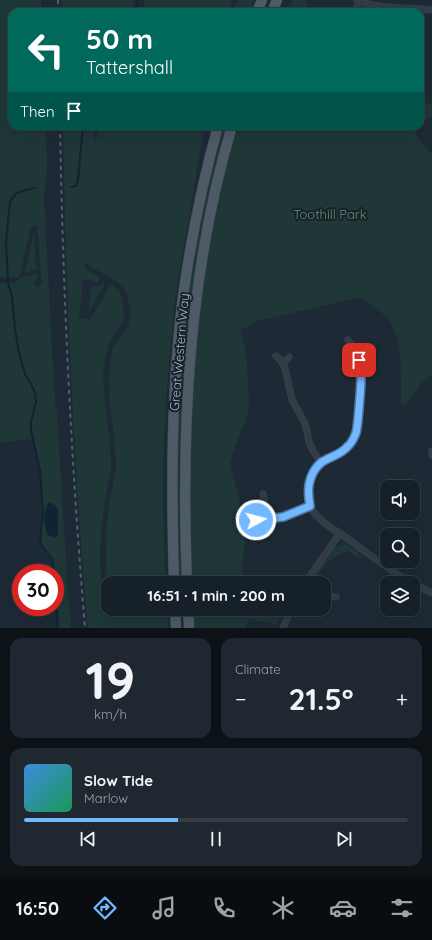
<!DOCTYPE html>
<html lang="en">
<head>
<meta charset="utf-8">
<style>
  :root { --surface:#162028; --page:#1f2830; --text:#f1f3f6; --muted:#9ea3a8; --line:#353e45; --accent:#74b8ff }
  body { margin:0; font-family:Quicksand,sans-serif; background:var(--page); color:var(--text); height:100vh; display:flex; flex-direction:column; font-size:15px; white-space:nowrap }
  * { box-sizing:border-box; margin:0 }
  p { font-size:13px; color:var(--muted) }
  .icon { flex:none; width:22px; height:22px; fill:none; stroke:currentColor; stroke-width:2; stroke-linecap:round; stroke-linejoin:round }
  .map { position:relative; height:628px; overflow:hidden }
  .drawer { display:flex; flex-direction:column; gap:10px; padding:10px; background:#0c1216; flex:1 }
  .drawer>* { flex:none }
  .top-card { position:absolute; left:8px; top:8px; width:416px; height:122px; border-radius:12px; box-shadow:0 4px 16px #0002,0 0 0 1px var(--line); background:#00695c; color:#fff; overflow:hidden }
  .tools { position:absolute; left:380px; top:480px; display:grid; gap:8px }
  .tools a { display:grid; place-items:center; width:40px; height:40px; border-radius:8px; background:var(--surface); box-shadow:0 4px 16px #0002,0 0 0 1px var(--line); font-size:20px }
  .speed { position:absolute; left:12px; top:564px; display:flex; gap:8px; font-size:20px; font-weight:700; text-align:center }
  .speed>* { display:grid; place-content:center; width:52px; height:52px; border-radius:50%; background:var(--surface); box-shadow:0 4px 16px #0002,0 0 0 1px var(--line); line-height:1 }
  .speed .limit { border:6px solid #d22; background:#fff; color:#111 }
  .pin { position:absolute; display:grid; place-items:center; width:34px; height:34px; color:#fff; margin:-17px; border-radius:8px; box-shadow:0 2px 6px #0006 }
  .me { position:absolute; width:44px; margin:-22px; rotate:83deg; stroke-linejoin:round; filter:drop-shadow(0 0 3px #0008) }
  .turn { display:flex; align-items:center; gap:14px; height:84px; padding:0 12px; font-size:18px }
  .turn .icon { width:52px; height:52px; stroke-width:2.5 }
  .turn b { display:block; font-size:28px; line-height:34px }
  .then { display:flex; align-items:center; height:38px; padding:0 12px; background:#0003; gap:8px; font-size:15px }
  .big { font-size:30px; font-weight:700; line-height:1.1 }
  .drawer .tile { flex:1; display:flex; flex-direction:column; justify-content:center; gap:6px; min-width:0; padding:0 14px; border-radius:12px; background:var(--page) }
  .drawer .dial { align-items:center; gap:0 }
  .dial b { font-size:52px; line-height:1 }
  .song { display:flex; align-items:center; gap:12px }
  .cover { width:48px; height:48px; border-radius:6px; background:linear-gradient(135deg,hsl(210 70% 55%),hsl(150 70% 35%)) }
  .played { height:4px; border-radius:2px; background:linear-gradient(90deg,var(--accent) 40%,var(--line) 40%) }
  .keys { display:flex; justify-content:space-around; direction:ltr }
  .heat { display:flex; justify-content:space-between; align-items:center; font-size:22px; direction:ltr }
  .drawer .tiles { flex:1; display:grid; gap:10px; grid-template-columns:1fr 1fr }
  .tile:last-child { grid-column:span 2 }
  .trip { position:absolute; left:101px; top:576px; width:230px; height:40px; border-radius:12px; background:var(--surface); box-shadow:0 4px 16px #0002,0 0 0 1px var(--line); font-weight:700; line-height:40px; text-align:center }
  .menu { display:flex; height:64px; justify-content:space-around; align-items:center; background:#090d10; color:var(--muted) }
  .menu .icon { width:28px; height:28px }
  .menu .current { color:var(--accent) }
  .menu b { font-size:18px; color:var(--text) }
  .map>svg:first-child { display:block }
</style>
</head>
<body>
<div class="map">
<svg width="432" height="628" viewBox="0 0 432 628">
  <rect width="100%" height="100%" fill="#1d2a36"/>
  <g fill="#1f3737" fill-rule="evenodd">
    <path d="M 0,0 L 41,0 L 41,12 L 12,12 L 12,126 L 40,126 L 46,132 L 47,167 L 44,198 L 55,404 L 57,412 L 63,517 L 71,628 L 58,628 L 55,586 L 55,573 L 54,573 L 53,562 L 42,548 L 41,485 L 33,439 L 0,443 L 0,283 L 15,283 L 23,276 L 30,277 L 32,275 L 37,274 L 37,280 L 34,281 L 34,286 L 40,287 L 40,285 L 42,285 L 37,226 L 31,226 L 20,275 L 17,278 L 11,277 L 0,278 Z"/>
    <rect x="62" y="0" width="71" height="12"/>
    <path d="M 145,0 L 232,0 L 227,12 L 143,12 Z"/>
    <path d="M 238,0 L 254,0 L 249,12 L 232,12 Z"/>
    <path d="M 293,0 L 307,0 L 306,11 L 308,12 L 289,12 Z"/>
    <path d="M 420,102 L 432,105 L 432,116 L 425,120 L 420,124 Z"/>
    <path d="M 63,126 L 94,126 L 95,144 L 99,126 L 209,126 L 204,128 L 175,299 L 166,400 L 164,435 L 163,502 L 165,583 L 108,583 L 108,609 L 167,609 L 168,628 L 88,628 C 73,461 66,293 63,126 ZM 86,262 C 98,274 119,277 127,294 C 128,297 128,300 129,303 C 130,308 131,314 130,318 C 128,331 116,339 112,351 L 109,377 L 110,404 L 114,437 L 116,463 L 115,475 L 109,505 L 106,539 L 106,587 L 102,583 L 100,560 L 101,530 L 106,494 L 111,472 L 110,441 L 105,403 L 103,374 L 105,360 L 110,343 L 123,321 L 124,314 L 122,298 L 119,291 L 112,285 L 110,286 L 90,320 L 79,318 L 83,279 L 91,280 L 95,281 L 95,283 L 97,284 L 100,278 L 98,276 L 89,272 L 85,269 L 84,266 Z"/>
    <path d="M 223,126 L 228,126 L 197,263 L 183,583 L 178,583 C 176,523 176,464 179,404 C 181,370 182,335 187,301 C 194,242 208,184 223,126 Z"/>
    <path d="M 236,126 L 418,126 C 415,129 415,132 416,136 L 432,154 L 432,374 L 421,384 L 406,404 L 401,404 C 400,377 404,344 390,321 C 386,315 368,302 361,297 L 257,321 L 244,329 L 240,329 L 246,353 L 249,398 L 248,412 L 244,426 L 241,430 L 230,462 L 245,524 L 245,542 L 241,583 L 192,583 L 191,530 L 190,459 L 194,360 L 204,272 L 218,200 Z"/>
    <path d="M 34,233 L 36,270 L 30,271 L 28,273 L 25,271 Z"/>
    <path d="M 103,282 L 104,283 L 103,287 L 88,314 L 91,288 L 100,286 Z"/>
    <path d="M 341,545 C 348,544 352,547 358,551 L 358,557 L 357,557 L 347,551 L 328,561 L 312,583 L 312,581 L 314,576 L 332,549 Z"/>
    <path d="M 193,609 L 283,609 L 276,625 L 249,618 L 246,628 L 194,628 Z"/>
  </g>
  <path fill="#123" d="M 50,502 L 55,505 L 58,510 L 58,535 L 54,538 L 47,534 C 44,524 42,510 50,502 Z"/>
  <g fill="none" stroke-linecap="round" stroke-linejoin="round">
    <g stroke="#123" stroke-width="2">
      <path d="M 135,12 L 138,0"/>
      <path d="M 71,187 L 76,186 L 78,180 L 83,126"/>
      <path d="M 35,188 L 26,190 L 17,193 L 13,197 L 10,203 L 6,242 L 8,283 L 12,297 L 15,329 L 19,353 L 25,374 L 31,384 L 35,393 L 36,402 L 31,422 L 31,430 L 40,471 L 43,512 L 40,539 C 41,551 48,550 52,559 C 54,563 53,569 54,573"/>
      <path d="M 55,589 L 58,628"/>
    </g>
    <g stroke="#3a4550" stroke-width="7">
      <g id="minor">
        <path d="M 357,0 C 381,10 407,7 432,10"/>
        <path d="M 356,9 L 359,1"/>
        <path d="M 276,356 L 281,360 L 285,368 L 292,400 L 305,423 L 309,442 L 313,451 L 321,462 C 310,475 304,491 311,507 C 316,520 337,531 348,539 C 369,554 389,570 411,583"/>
        <path d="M 283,364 L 289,357"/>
        <path d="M 432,451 L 432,455"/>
        <path d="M 321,462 L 336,455 L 346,449 L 350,445 L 356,432 L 361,378 L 361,368 L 356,353 L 353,347 L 348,340"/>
        <path d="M 263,494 L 267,518"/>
        <path d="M 256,520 L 283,517 L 310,506"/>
        <path d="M 305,583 L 340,533"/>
        <path d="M 413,584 L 432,593"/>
        <path d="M 324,595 L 336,597"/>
        <path d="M 283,628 L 291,609"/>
      </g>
    </g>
    <g stroke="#3a4550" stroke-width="11">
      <g id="primary">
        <path d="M 257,12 L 262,0"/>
        <path d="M 272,12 L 277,0"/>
        <path d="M 174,583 C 171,485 171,386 184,289 C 192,234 203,180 218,126"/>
        <path d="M 187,583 C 181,430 188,274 232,126"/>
        <path d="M 175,609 L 176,628"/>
        <path d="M 188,609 L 189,628"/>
      </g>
    </g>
    <use href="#minor" stroke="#313c47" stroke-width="6"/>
    <use href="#primary" stroke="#4e5b67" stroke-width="10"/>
    <g stroke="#52606e" stroke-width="2" stroke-dasharray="4 4" stroke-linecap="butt">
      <path d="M 58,12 L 58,0"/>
      <path d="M 60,126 C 63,294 71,461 85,628"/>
    </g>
  </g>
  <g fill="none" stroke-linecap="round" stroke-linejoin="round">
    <g stroke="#4b78a6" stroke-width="10">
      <path id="route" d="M 256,520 L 283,517 L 310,506 C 308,494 307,483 314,471 C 316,468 319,464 322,462 C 331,456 341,455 348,446 C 352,443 354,438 356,433 C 358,425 358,417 359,409 C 360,392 363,376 359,360"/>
    </g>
    <use href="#route" stroke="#74b8ff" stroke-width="7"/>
  </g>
  <g text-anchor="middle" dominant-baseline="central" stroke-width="4" stroke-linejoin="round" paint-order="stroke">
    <g font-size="13" fill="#619568" stroke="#17212b">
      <text x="330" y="214">Toothill Park</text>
    </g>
    <g font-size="13" fill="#aab7c4" stroke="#17212b">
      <text transform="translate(179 352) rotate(-85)">Great Western Way</text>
    </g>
  </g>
</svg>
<div class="tools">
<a><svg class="icon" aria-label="sound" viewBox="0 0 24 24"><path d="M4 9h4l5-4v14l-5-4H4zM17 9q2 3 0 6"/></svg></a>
<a><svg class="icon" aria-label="search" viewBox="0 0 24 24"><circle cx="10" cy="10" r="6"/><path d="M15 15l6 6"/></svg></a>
<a><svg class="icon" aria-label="layers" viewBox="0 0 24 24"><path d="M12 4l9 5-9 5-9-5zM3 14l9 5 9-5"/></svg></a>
</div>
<div class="speed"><div class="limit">30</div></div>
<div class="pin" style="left:359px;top:360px;background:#d93025"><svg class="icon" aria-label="arrive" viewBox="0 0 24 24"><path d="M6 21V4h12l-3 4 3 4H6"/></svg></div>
<svg class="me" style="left:256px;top:520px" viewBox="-20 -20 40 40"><circle r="17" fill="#74b8ff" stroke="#fff" stroke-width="3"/><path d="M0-11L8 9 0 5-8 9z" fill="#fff"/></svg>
<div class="trip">16:51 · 1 min · 200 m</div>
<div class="top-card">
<div class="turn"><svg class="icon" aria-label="left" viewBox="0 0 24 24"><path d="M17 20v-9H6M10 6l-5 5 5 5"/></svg><div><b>50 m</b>Tattershall</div></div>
<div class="then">Then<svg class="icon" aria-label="arrive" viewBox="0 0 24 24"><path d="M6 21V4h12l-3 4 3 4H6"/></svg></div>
</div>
</div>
<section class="drawer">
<div class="tiles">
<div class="tile dial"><b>19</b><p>km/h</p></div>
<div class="tile"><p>Climate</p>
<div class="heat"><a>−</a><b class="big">21.5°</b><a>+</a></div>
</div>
<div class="tile">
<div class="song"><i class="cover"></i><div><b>Slow Tide</b><p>Marlow</p></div></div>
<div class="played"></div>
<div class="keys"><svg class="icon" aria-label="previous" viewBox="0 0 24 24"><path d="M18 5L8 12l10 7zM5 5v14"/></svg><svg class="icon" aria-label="pause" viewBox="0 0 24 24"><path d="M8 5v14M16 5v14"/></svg><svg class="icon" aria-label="next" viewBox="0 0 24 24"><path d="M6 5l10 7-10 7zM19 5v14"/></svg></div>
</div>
</div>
</section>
<nav class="menu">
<b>16:50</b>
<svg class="icon current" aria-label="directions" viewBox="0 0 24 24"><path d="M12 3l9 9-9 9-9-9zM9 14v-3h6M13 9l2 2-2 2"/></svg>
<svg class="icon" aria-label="music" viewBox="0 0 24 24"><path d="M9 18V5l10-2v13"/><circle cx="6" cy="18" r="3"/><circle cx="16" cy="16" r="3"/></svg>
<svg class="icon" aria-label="phone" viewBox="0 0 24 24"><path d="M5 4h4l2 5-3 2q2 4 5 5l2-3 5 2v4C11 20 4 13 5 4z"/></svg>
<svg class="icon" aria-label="climate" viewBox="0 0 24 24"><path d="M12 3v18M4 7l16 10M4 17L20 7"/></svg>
<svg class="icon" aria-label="car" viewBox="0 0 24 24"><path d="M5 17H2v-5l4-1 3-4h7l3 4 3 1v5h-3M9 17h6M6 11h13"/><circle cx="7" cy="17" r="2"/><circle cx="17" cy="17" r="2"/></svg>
<svg class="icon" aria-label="filters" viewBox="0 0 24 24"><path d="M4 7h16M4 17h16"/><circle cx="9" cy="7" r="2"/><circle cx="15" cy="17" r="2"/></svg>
</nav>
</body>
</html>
